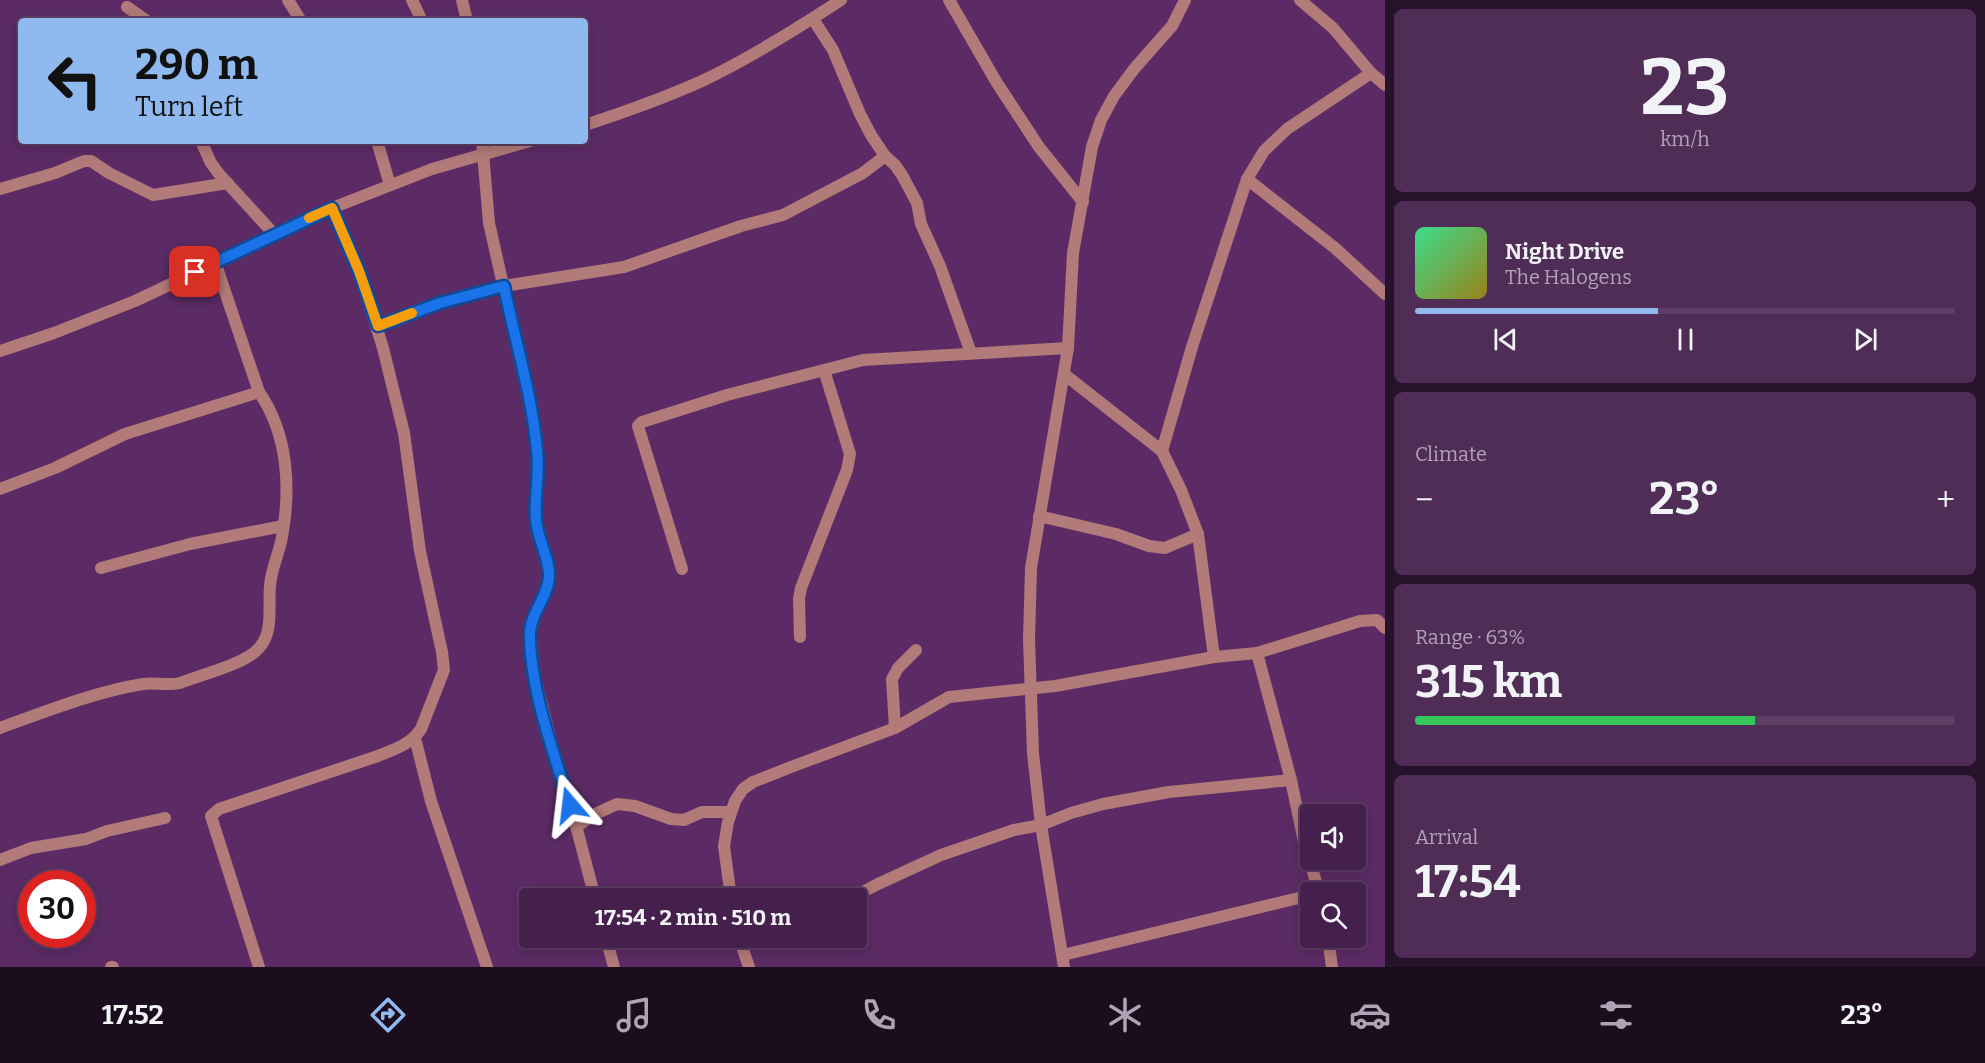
<!DOCTYPE html>
<html lang="en">
<head>
<meta charset="utf-8">
<style>
  :root { --surface:#45204c; --page:#4f2d56; --text:#f1f3f6; --muted:#b0a3b5; --line:#5d3e64; --accent:#90b9f0 }
  body { margin:0; font-family:Bitter,serif; background:var(--page); color:var(--text); height:100vh; display:flex; flex-direction:column; font-size:22px; white-space:nowrap }
  * { box-sizing:border-box; margin:0 }
  p { font-size:20px; color:var(--muted) }
  .icon { flex:none; width:33px; height:33px; fill:none; stroke:currentColor; stroke-width:2; stroke-linecap:round; stroke-linejoin:round }
  .map { position:relative; flex:1; overflow:hidden }
  .sheet { display:flex; flex-direction:column; gap:9px; padding:9px; background:#26122a; width:600px }
  .sheet>* { flex:none }
  .banner { position:absolute; left:18px; top:18px; width:570px; height:126px; border-radius:6px; box-shadow:0 3px 15px #0003,0 0 0 2px var(--line); background:#90b9f0; color:#111; overflow:hidden }
  .controls { position:absolute; left:1300px; top:804px; display:grid; gap:12px }
  .controls a { display:grid; place-items:center; width:66px; height:66px; border-radius:6px; background:var(--surface); box-shadow:0 3px 15px #0003,0 0 0 2px var(--line); font-size:30px }
  .speed { position:absolute; left:18px; top:870px; display:flex; gap:12px; font-size:30px; font-weight:700; text-align:center }
  .speed>* { display:grid; place-content:center; width:78px; height:78px; border-radius:50%; background:var(--surface); box-shadow:0 3px 15px #0003,0 0 0 2px var(--line); line-height:1 }
  .speed .limit { border:9px solid #d22; background:#fff; color:#111 }
  .pin { position:absolute; display:grid; place-items:center; width:51px; height:51px; color:#fff; margin:-26px; border-radius:12px; box-shadow:0 3px 9px #0006 }
  .me { position:absolute; width:66px; margin:-33px; rotate:343deg; stroke-linejoin:round; filter:drop-shadow(0 0 4px #0008) }
  .turn { display:flex; align-items:center; gap:21px; height:126px; padding:0 18px; font-size:27px }
  .turn .icon { width:78px; height:78px; stroke-width:2.5 }
  .turn b { display:block; font-size:42px; line-height:51px }
  .big { font-size:45px; font-weight:700; line-height:1.1 }
  .sheet .widget { flex:1; display:flex; flex-direction:column; justify-content:center; gap:9px; min-width:0; padding:0 21px; border-radius:9px; background:var(--page) }
  .sheet .dial { align-items:center; gap:0 }
  .dial b { font-size:78px; line-height:1 }
  .song { display:flex; align-items:center; gap:18px }
  .cover { width:72px; height:72px; border-radius:9px; background:linear-gradient(135deg,hsl(150 70% 55%),hsl(50 70% 35%)) }
  .played { height:6px; border-radius:3px; background:linear-gradient(90deg,var(--accent) 45%,var(--line) 45%) }
  .keys { display:flex; justify-content:space-around; direction:ltr }
  .heat { display:flex; justify-content:space-between; align-items:center; font-size:33px; direction:ltr }
  .charge { height:9px; border-radius:4px; background:linear-gradient(90deg,#34c759 63%,var(--line) 0) }
  .trip { position:absolute; left:519px; top:888px; width:348px; height:60px; border-radius:6px; background:var(--surface); box-shadow:0 3px 15px #0003,0 0 0 2px var(--line); font-weight:700; line-height:60px; text-align:center }
  .dock { display:flex; height:96px; justify-content:space-around; align-items:center; background:#1c0d1e; color:var(--muted) }
  .dock .icon { width:42px; height:42px }
  .dock .active { color:var(--accent) }
  .dock b { font-size:27px; color:var(--text) }
  main { display:flex; flex:1; min-height:0 }
  .map>svg:first-child { display:block }
</style>
</head>
<body>
<main>
<div class="map">
<svg width="1385" height="967" viewBox="0 0 1385 967">
  <rect width="100%" height="100%" fill="#5c2b65"/>
  <g fill="none" stroke-linecap="round" stroke-linejoin="round">
    <g stroke="#b27a78" stroke-width="12">
      <path d="M 288,0 L 301,21"/>
      <path d="M 412,0 L 422,21"/>
      <path d="M 462,0 L 467,21"/>
      <path d="M 949,0 L 997,83 L 1039,147 L 1083,202"/>
      <path d="M 1300,0 L 1333,28 L 1371,73 L 1385,85"/>
      <path d="M 127,7 L 147,21"/>
      <path d="M 813,19 L 833,50 L 860,114 L 871,135 L 885,156 L 895,165 L 902,175 L 917,203 L 921,224 L 940,266 L 971,353"/>
      <path d="M 201,141 L 211,163 L 219,174 L 274,234"/>
      <path d="M 377,141 L 390,185"/>
      <path d="M 482,141 L 489,223 L 532,413 L 538,453 L 535,517 L 537,533 L 548,565 L 549,578 L 530,631 L 534,674 L 556,761 L 578,833 L 595,898"/>
      <path d="M 1247,179 L 1335,248 L 1385,294"/>
      <path d="M 0,189 L 55,173 L 84,161 L 91,161 L 109,173 L 153,195 L 228,183"/>
      <path d="M 378,326 L 440,304 L 504,286 L 624,267 L 741,226 L 783,215 L 863,173 L 885,156"/>
      <path d="M 1064,374 L 1162,451 L 1181,490 L 1198,534 L 1214,657"/>
      <path d="M 1162,451 L 1192,347 L 1247,179 L 1264,151 L 1287,129 L 1371,73"/>
      <path d="M 0,489 L 55,468 L 125,434 L 259,392"/>
      <path d="M 1039,516 L 1116,534 L 1149,546 L 1165,548 L 1198,534"/>
      <path d="M 101,568 L 190,544 L 283,526"/>
      <path d="M 682,569 L 638,426 L 642,422 L 727,395 L 863,360 L 1068,348"/>
      <path d="M 800,637 L 799,599 L 801,588 L 847,470 L 850,454 L 824,370"/>
      <path d="M 1257,653 L 1291,780 L 1304,842 L 1319,892"/>
      <path d="M 0,728 C 47,711 94,692 143,684 C 155,682 167,686 180,683 C 200,675 246,664 259,648 C 274,632 268,606 270,586 C 271,569 279,554 282,537 C 291,488 288,434 259,392 L 215,262"/>
      <path d="M 895,728 L 892,679 L 898,668 L 916,650"/>
      <path d="M 415,738 L 431,801 L 487,967"/>
      <path d="M 576,827 L 593,815 L 617,804 L 635,806 L 671,819 L 684,820 L 702,812 L 731,812"/>
      <path d="M 0,860 L 31,848 L 86,839 L 107,831 L 165,818"/>
      <path d="M 731,898 L 724,846 L 728,822 L 735,801 L 743,789 L 753,782 L 791,767 L 895,728 L 949,697 L 1055,686 L 1214,657 L 1257,653 L 1360,621 L 1377,620 L 1385,628"/>
      <path d="M 851,898 L 878,884 L 941,855 L 1014,830 L 1041,825 L 1071,813 L 1103,804 L 1169,792 L 1291,780"/>
      <path d="M 606,938 L 614,967"/>
      <path d="M 739,938 L 749,967"/>
      <path d="M 1328,938 L 1332,967"/>
      <path d="M 740,943 L 757,938"/>
      <path d="M 1063,955 L 1311,895"/>
      <path d="M 111,967 L 113,967"/>
      <path d="M 259,967 L 211,816 L 219,809 L 378,756 C 395,749 411,744 421,729 L 444,670 L 442,652 L 420,551 L 404,433 L 383,348 L 359,271 L 332,208"/>
      <path d="M 1064,967 L 1041,825 L 1033,753 L 1029,640 L 1031,568 L 1068,348 L 1073,253 L 1092,147 L 1101,120 L 1114,96 L 1134,69 L 1172,26 L 1185,0"/>
    </g>
    <g stroke="#b27a78" stroke-width="12">
      <path d="M 585,125 C 625,112 664,98 702,81 C 749,59 798,28 841,0"/>
      <path d="M 0,351 L 54,333 L 135,301 L 332,208 L 432,169 L 530,141"/>
    </g>
  </g>
  <g fill="none" stroke-linecap="round" stroke-linejoin="round">
    <g stroke="#114b97" stroke-width="15">
      <path id="route" d="M 195,272 L 332,208 L 359,271 L 378,326 L 440,303 L 504,286 C 515,341 532,395 537,451 C 540,474 534,497 536,519 C 537,539 550,558 549,577 C 548,596 531,613 530,632 C 529,685 554,755 570,805"/>
    </g>
    <use href="#route" stroke="#1a73e8" stroke-width="10"/>
    <path stroke="#f59e0b" stroke-width="10" d="M 309,218 L 332,208 L 359,271 L 378,326 L 412,313"/>
  </g>
</svg>
<div class="controls">
<a><svg class="icon" aria-label="sound" viewBox="0 0 24 24"><path d="M4 9h4l5-4v14l-5-4H4zM17 9q2 3 0 6"/></svg></a>
<a><svg class="icon" aria-label="search" viewBox="0 0 24 24"><circle cx="10" cy="10" r="6"/><path d="M15 15l6 6"/></svg></a>
</div>
<div class="speed"><div class="limit">30</div></div>
<div class="pin" style="left:195px;top:272px;background:#d93025"><svg class="icon" aria-label="arrive" viewBox="0 0 24 24"><path d="M6 21V4h12l-3 4 3 4H6"/></svg></div>
<svg class="me" style="left:570px;top:805px" viewBox="-20 -20 40 40"><path d="M0-17L14 15 0 8-14 15z" fill="#1a73e8" stroke="#fff" stroke-width="4"/></svg>
<div class="trip">17:54 · 2 min · 510 m</div>
<div class="banner">
<div class="turn"><svg class="icon" aria-label="left" viewBox="0 0 24 24"><path d="M17 20v-9H6M10 6l-5 5 5 5"/></svg><div><b>290 m</b>Turn left</div></div>
</div>
</div>
<section class="sheet">
<div class="widget dial"><b>23</b><p>km/h</p></div>
<div class="widget">
<div class="song"><i class="cover"></i><div><b>Night Drive</b><p>The Halogens</p></div></div>
<div class="played"></div>
<div class="keys"><svg class="icon" aria-label="previous" viewBox="0 0 24 24"><path d="M18 5L8 12l10 7zM5 5v14"/></svg><svg class="icon" aria-label="pause" viewBox="0 0 24 24"><path d="M8 5v14M16 5v14"/></svg><svg class="icon" aria-label="next" viewBox="0 0 24 24"><path d="M6 5l10 7-10 7zM19 5v14"/></svg></div>
</div>
<div class="widget"><p>Climate</p>
<div class="heat"><a>−</a><b class="big">23°</b><a>+</a></div>
</div>
<div class="widget"><p>Range · 63%</p><b class="big">315 km</b><div class="charge"></div></div>
<div class="widget"><p>Arrival</p><b class="big">17:54</b></div>
</section>
</main>
<nav class="dock">
<b>17:52</b>
<svg class="icon active" aria-label="directions" viewBox="0 0 24 24"><path d="M12 3l9 9-9 9-9-9zM9 14v-3h6M13 9l2 2-2 2"/></svg>
<svg class="icon" aria-label="music" viewBox="0 0 24 24"><path d="M9 18V5l10-2v13"/><circle cx="6" cy="18" r="3"/><circle cx="16" cy="16" r="3"/></svg>
<svg class="icon" aria-label="phone" viewBox="0 0 24 24"><path d="M5 4h4l2 5-3 2q2 4 5 5l2-3 5 2v4C11 20 4 13 5 4z"/></svg>
<svg class="icon" aria-label="climate" viewBox="0 0 24 24"><path d="M12 3v18M4 7l16 10M4 17L20 7"/></svg>
<svg class="icon" aria-label="car" viewBox="0 0 24 24"><path d="M5 17H2v-5l4-1 3-4h7l3 4 3 1v5h-3M9 17h6M6 11h13"/><circle cx="7" cy="17" r="2"/><circle cx="17" cy="17" r="2"/></svg>
<svg class="icon" aria-label="filters" viewBox="0 0 24 24"><path d="M4 7h16M4 17h16"/><circle cx="9" cy="7" r="2"/><circle cx="15" cy="17" r="2"/></svg>
<b>23°</b>
</nav>
</body>
</html>
